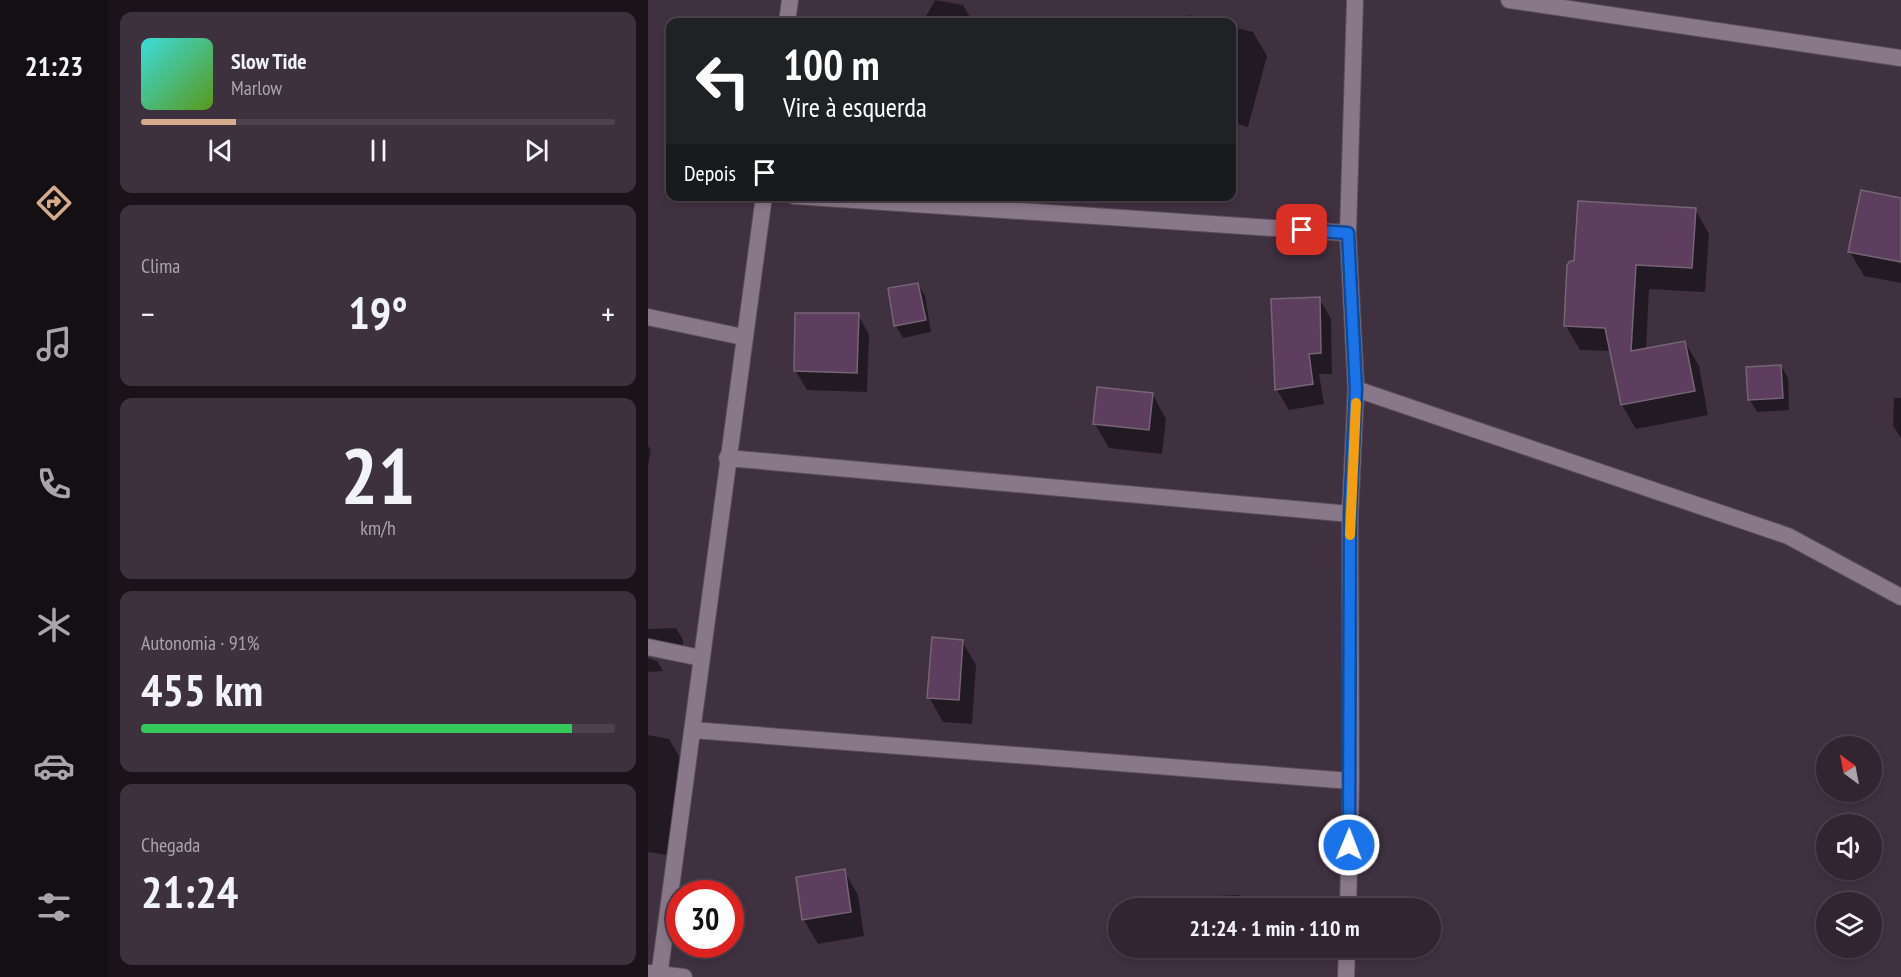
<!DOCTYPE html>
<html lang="pt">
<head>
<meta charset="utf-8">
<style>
  :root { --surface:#302530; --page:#3c313c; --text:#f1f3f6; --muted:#a8a5ab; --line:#4b424c; --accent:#d6ab8b }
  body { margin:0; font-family:"PT Sans Narrow",sans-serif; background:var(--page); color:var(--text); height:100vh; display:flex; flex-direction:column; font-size:22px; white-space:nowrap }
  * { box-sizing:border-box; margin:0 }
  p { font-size:20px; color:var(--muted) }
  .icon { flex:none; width:33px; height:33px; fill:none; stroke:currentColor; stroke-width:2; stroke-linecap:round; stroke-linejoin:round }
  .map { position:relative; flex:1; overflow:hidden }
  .details { display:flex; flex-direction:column; gap:12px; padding:12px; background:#1a141a; width:540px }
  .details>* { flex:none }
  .hud { position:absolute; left:18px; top:18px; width:570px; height:183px; border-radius:12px; box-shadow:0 3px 9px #0003,0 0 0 2px var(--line); background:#202124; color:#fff; overflow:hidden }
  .needle { width:39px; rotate:328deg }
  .tools { position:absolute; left:1168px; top:736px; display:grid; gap:12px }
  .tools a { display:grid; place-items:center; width:66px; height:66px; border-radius:50%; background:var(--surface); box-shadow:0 3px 9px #0003,0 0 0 2px var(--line); font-size:30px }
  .speed { position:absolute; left:18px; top:880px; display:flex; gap:12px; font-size:30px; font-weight:700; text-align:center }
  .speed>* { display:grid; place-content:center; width:78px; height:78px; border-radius:50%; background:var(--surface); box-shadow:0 3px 9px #0003,0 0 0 2px var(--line); line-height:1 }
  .speed .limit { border:9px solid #d22; background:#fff; color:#111 }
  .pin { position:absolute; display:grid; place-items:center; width:51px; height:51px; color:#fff; margin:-26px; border-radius:12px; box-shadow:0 3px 9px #0006 }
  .me { position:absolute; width:66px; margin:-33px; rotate:1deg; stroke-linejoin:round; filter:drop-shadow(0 0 4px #0008) }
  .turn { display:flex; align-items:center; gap:21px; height:126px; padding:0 18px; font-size:27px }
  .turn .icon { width:78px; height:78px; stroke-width:2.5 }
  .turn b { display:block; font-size:42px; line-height:51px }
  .then { display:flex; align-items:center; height:57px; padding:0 18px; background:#0003; gap:12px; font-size:22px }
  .big { font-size:45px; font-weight:700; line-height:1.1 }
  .details .tile { flex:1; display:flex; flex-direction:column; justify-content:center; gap:9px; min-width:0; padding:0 21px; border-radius:12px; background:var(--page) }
  .details .dial { align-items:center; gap:0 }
  .dial b { font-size:78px; line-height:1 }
  .song { display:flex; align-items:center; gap:18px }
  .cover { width:72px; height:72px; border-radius:9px; background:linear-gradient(135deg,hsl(180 70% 55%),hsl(90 70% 35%)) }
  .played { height:6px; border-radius:3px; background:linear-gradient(90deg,var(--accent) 20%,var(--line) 20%) }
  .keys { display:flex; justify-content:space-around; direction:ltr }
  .heat { display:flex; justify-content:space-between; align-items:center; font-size:33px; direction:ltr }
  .charge { height:9px; border-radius:4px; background:linear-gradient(90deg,#34c759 91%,var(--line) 0) }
  .trip { position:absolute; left:460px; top:898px; width:333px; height:60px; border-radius:30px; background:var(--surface); box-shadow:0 3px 9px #0003,0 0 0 2px var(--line); font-weight:700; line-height:60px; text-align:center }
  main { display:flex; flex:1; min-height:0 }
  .tabs { display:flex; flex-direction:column; width:108px; justify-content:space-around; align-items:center; background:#130f13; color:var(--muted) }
  .tabs .icon { width:42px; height:42px }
  .tabs .active { color:var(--accent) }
  .tabs b { font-size:27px; color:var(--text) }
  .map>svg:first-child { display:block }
</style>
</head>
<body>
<main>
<nav class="tabs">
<b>21:23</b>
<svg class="icon active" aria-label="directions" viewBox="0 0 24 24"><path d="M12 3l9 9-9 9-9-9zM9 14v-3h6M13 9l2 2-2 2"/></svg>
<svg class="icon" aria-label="music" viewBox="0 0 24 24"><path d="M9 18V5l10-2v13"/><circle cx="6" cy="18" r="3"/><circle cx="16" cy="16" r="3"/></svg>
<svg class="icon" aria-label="phone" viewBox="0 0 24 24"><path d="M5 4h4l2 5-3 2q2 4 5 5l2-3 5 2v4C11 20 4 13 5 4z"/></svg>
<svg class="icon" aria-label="climate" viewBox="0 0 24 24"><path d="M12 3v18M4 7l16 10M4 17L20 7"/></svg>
<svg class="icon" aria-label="car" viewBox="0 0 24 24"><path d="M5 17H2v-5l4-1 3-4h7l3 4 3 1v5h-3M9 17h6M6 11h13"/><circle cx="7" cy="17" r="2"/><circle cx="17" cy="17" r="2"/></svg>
<svg class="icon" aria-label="filters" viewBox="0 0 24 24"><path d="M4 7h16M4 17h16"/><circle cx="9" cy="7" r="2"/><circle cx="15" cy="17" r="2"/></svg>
</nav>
<section class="details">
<div class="tile">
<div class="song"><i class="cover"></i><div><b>Slow Tide</b><p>Marlow</p></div></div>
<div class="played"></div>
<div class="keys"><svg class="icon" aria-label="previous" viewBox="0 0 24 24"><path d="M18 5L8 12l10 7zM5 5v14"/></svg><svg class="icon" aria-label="pause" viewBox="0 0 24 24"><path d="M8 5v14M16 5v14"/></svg><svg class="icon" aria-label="next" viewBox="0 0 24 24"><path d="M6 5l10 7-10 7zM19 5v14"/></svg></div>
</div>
<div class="tile"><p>Clima</p>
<div class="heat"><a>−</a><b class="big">19°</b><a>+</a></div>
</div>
<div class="tile dial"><b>21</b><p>km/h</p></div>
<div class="tile"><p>Autonomia · 91%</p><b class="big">455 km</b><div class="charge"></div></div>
<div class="tile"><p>Chegada</p><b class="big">21:24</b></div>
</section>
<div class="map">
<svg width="1253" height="977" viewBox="0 0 1253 977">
  <rect width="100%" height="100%" fill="#403140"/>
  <g fill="#0007">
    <path d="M 287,0 L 315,5 L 322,17 L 320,22 L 275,22 Z"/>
    <path d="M 540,15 L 568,22 L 538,22 Z"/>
    <path d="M 584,27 L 605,32 L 619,56 L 600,127 L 584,122 Z"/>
    <path d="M 1253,199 L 1253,283 L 1216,276 L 1202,252 Z"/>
    <path d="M 1047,209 L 1061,234 L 1057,292 L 1001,289 L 998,350 L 1037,342 L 1051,366 L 1060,415 L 988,429 L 974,405 L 963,351 L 932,350 L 918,326 L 928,263 Z"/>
    <path d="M 270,284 L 277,296 L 283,332 L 255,338 L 248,326 Z"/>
    <path d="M 671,298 L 683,319 L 684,374 L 671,374 L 676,404 L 641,410 L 629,390 L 625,300 Z"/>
    <path d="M 210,315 L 221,334 L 219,392 L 159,390 L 147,370 Z"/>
    <path d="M 1133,366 L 1140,378 L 1141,410 L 1109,412 L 1102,400 Z"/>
    <path d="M 505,395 L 518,419 L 514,454 L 461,448 L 447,424 Z"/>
    <path d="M 1246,398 L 1253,398 L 1253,438 L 1245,426 Z"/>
    <path d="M 0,446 L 3,450 L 0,466 Z"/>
    <path d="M 28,628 L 35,640 L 35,654 L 0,652 L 0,629 Z"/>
    <path d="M 314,641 L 328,665 L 324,724 L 295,722 L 281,697 Z"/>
    <path d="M 0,658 L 9,661 L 15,671 L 0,672 Z"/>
    <path d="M 0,735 L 21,739 L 35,763 L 19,855 L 0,852 Z"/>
    <path d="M 196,871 L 210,895 L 216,936 L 170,944 L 156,920 Z"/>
    <path d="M 592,895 L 599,909 L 551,909 L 551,897 Z"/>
  </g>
  <g fill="#5d3e5e" stroke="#756575" stroke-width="1.5">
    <path d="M 1213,190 L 1253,198 L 1253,262 L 1200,252 Z"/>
    <path d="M 930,201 L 1048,208 L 1044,268 L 988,265 L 983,351 L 1037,341 L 1047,391 L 973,405 L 957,328 L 916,326 L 919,265 L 922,261 L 926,261 Z"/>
    <path d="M 270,283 L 278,320 L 246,326 L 240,288 Z"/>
    <path d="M 672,297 L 673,353 L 661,354 L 665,384 L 627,390 L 623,299 Z"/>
    <path d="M 147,313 L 211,313 L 209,373 L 146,371 Z"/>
    <path d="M 1133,365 L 1135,398 L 1100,400 L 1098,367 Z"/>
    <path d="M 449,387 L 505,393 L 501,430 L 445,424 Z"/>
    <path d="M 284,637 L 315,640 L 311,700 L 279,698 Z"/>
    <path d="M 197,869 L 203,912 L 154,920 L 148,877 Z"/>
  </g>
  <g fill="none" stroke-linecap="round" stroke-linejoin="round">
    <g stroke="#5a4e5a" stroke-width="18">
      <g id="minor">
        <path d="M 861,0 L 1253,58"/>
        <path d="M 139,22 L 142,0"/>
        <path d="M 146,196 L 700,233"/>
        <path d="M 0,317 L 95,337"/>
        <path d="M 708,389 L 1140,536 L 1253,597"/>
        <path d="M 79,458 L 702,514"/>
        <path d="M 0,647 L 53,658"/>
        <path d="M 44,730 L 703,781"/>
        <path d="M 700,909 L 703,781 L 702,514 L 708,389 L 700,233 L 707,0"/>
        <path d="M 1,973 L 36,977"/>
        <path d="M 11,977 L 116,196"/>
        <path d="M 698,977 L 699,948"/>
      </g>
    </g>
    <use href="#minor" stroke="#897889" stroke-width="16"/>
  </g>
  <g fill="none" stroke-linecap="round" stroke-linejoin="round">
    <g stroke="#114b97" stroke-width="15">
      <path id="route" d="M 654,230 L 700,233 L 708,389 L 702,514 L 701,845"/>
    </g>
    <use href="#route" stroke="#1a73e8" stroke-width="10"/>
    <path stroke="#f59e0b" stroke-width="10" d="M 702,535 L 708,403"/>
  </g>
</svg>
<div class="tools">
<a><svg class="needle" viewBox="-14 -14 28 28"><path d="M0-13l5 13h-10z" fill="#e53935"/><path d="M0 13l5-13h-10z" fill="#a8a5ab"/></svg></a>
<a><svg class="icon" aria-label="sound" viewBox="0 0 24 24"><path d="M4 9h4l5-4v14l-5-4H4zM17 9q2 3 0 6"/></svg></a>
<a><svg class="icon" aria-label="layers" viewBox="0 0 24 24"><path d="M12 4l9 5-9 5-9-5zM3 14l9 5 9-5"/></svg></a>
</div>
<div class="speed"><div class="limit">30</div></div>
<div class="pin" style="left:654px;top:230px;background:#d93025"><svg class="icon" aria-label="arrive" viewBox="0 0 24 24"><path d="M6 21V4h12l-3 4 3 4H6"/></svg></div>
<svg class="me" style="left:701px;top:845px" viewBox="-20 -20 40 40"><circle r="17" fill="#1a73e8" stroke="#fff" stroke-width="3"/><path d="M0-11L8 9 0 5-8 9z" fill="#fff"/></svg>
<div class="trip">21:24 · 1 min · 110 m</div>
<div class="hud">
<div class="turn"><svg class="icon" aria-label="left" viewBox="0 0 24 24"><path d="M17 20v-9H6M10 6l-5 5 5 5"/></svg><div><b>100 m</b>Vire à esquerda</div></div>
<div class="then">Depois<svg class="icon" aria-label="arrive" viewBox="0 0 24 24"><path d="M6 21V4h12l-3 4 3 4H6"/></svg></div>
</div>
</div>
</main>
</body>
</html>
